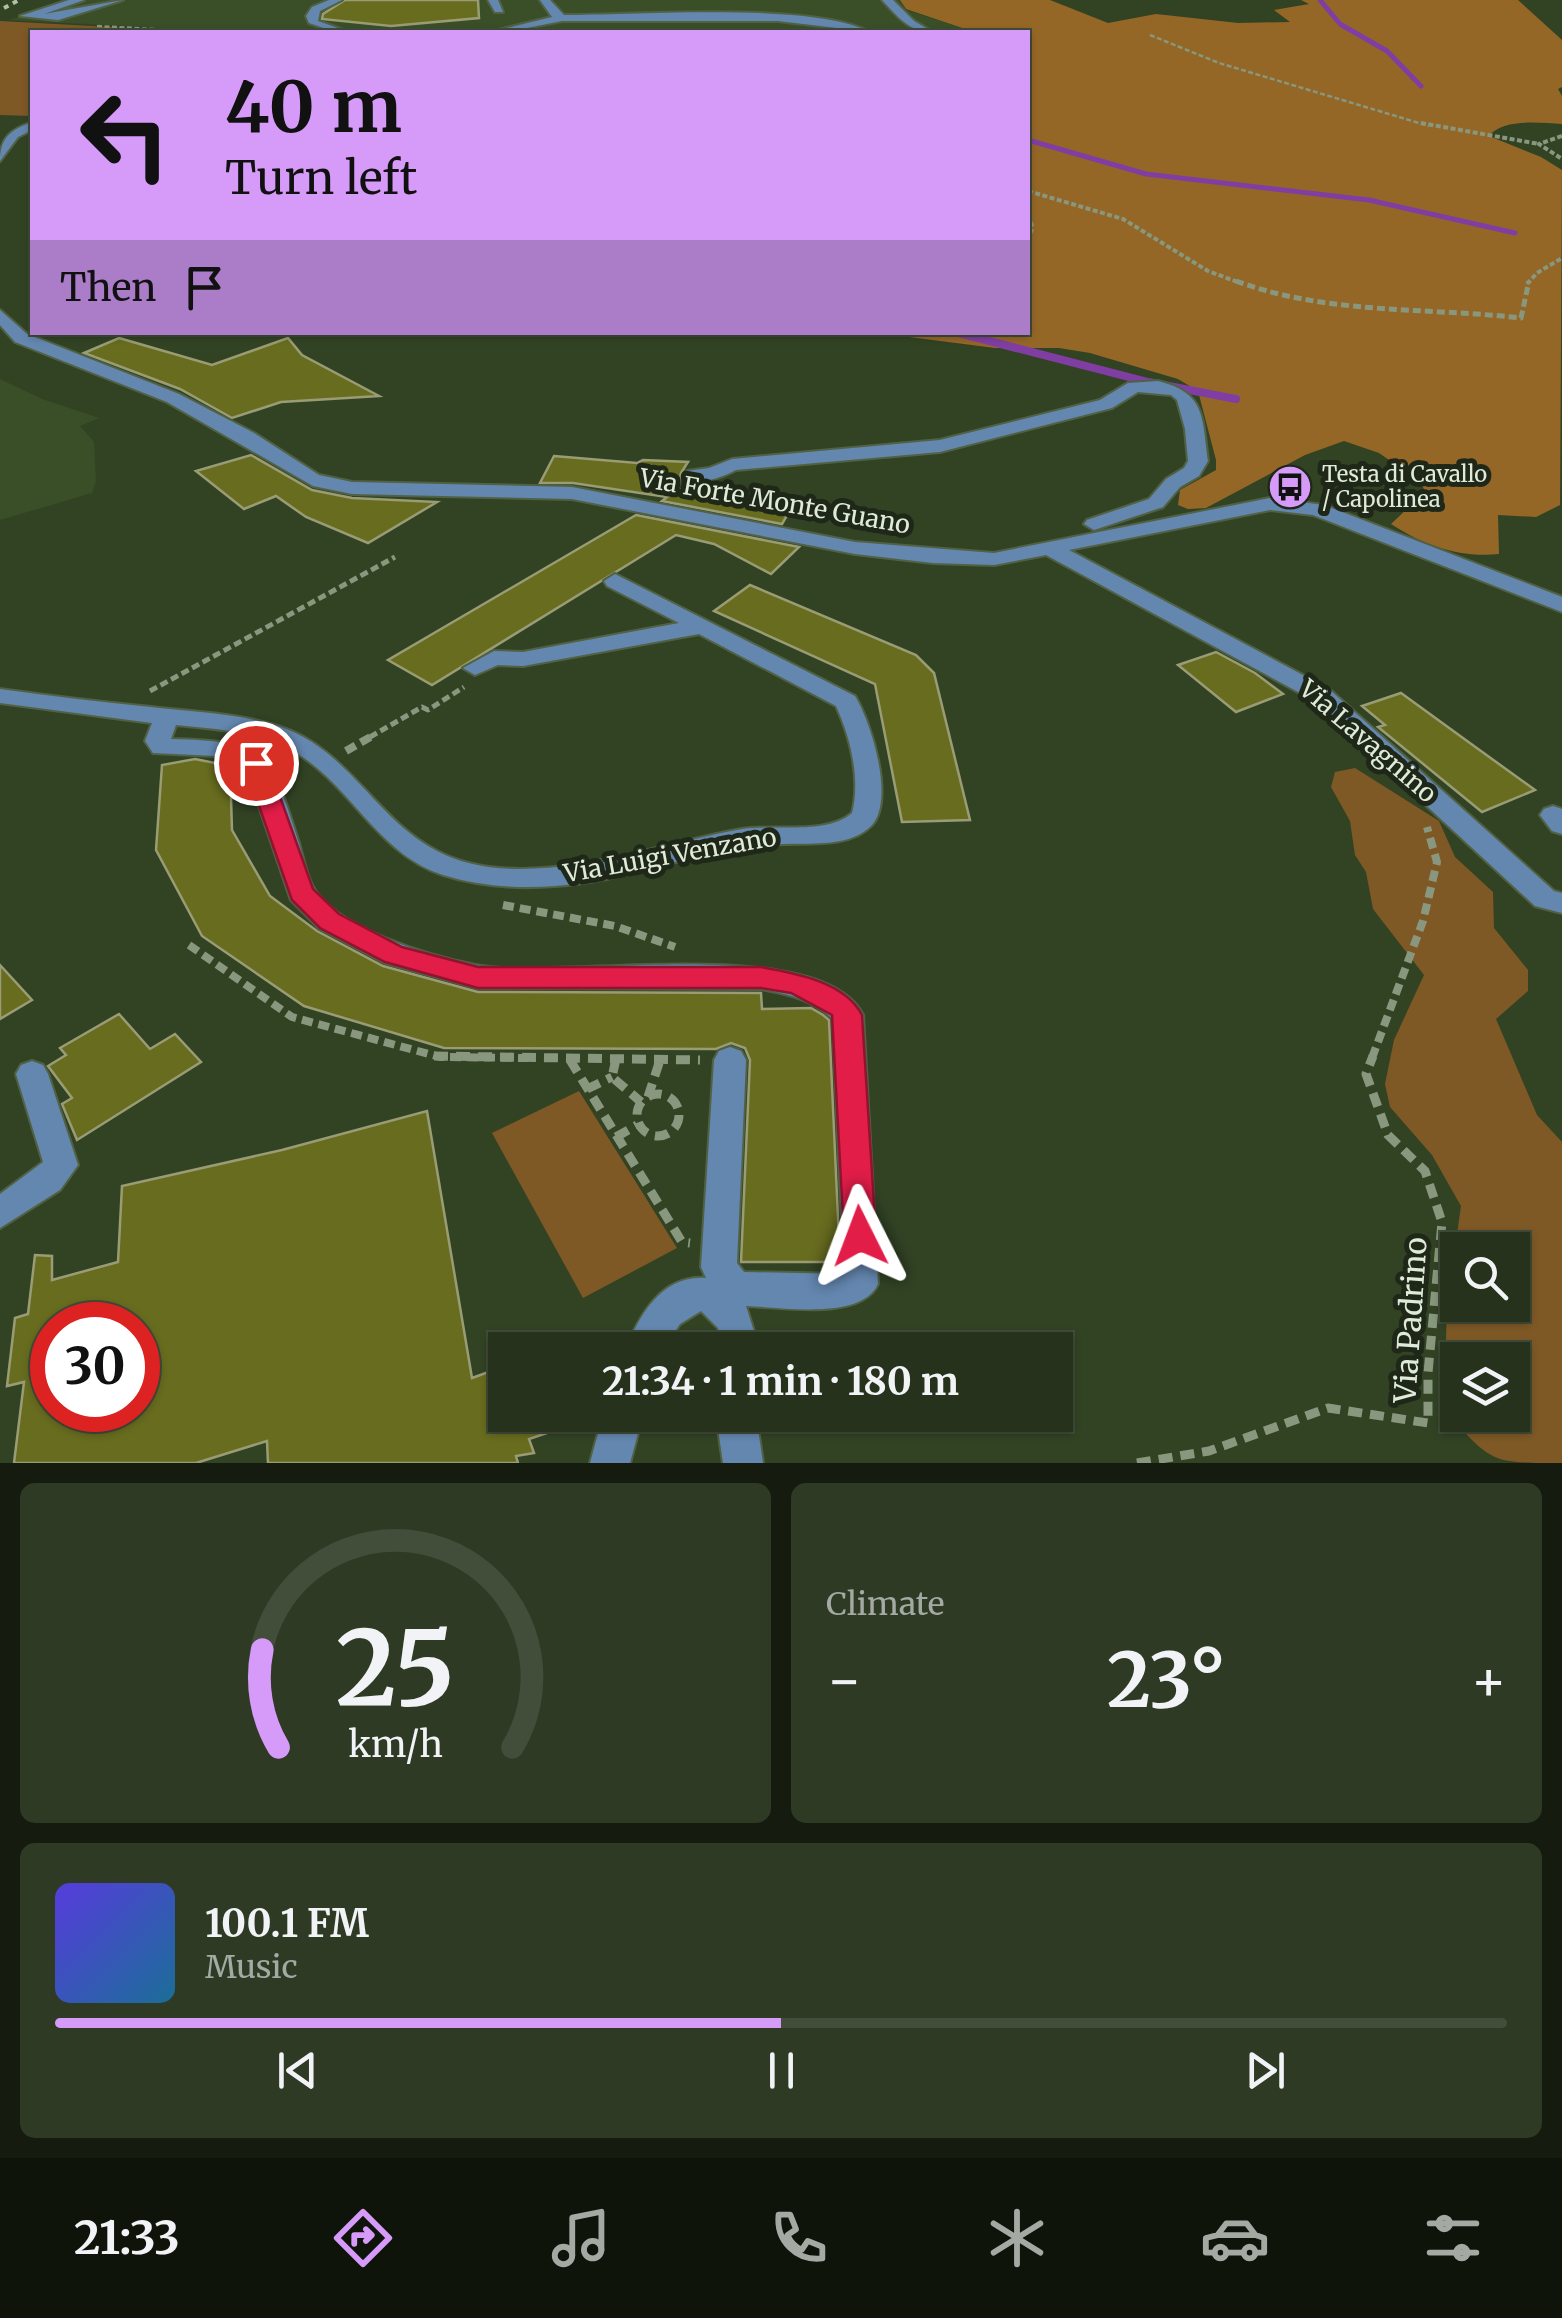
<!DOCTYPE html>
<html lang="en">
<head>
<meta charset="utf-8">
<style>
  :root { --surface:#26321b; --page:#2e3a24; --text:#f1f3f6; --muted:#a4aaa3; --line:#424d3a; --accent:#d69bf9 }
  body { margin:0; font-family:Merriweather,serif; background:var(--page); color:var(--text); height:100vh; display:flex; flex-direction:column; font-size:38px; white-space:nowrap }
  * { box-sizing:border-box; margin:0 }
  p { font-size:32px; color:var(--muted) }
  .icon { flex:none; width:55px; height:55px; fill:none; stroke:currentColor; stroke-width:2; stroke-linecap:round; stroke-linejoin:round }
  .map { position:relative; height:1463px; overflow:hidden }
  .details { display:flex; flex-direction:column; gap:20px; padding:20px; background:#151c0f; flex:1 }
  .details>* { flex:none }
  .hud { position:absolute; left:30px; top:30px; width:1000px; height:305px; border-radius:0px; box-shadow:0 2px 8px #0004,0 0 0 2px var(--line); background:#d69bf9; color:#111; overflow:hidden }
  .fabs { position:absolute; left:1440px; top:1232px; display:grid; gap:20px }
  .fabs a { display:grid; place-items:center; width:90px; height:90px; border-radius:0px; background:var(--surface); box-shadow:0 2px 8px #0004,0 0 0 2px var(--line); font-size:50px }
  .speed { position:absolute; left:30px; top:1302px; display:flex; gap:20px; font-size:50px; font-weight:700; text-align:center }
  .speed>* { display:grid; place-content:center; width:130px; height:130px; border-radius:50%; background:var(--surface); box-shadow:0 2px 8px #0004,0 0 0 2px var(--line); line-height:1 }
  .speed .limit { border:15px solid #d22; background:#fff; color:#111 }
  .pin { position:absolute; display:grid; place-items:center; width:85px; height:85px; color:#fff; margin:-42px; border:5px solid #fff; border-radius:50%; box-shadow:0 2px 10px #0007 }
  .me { position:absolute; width:110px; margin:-55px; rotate:357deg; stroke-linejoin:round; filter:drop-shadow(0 0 8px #0008) }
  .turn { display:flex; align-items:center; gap:35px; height:210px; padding:0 30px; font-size:45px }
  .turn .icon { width:130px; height:130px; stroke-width:2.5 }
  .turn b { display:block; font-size:70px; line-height:85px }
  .then { display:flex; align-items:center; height:95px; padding:0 30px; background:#0003; gap:20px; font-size:38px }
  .big { font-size:75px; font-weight:700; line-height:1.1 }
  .details .card { flex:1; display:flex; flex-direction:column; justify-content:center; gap:15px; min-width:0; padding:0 35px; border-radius:15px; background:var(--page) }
  .details .dial { align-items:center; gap:0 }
  .dial svg { height:260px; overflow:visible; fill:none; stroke:var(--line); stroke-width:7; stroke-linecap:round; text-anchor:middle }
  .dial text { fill:var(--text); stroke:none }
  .song { display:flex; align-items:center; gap:30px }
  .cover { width:120px; height:120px; border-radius:15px; background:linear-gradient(135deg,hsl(250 70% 55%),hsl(200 70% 35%)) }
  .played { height:10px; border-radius:5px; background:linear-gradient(90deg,var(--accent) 50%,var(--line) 50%) }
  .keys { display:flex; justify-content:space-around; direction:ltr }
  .heat { display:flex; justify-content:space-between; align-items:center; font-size:55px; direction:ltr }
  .details .tiles { flex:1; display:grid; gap:20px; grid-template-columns:1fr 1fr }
  .card:last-child { grid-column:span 2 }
  .trip { position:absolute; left:488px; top:1332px; width:585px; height:100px; border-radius:0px; background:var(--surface); box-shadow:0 2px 8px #0004,0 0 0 2px var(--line); font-weight:700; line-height:100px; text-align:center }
  .tabs { display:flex; height:160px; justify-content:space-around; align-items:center; background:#0f140b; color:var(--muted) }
  .tabs .icon { width:70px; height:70px }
  .tabs .selected { color:var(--accent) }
  .tabs b { font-size:45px; color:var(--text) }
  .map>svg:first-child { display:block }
</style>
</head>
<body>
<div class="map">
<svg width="1562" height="1463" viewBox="0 0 1562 1463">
  <rect width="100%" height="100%" fill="#324324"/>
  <g fill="#3a4f28">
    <path d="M 71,0 L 900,0 L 906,10 L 974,32 L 240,32 L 9,20 Z"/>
    <path d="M 0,379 L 42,399 L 99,418 L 80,426 L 94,442 L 96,481 L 92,493 L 0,520 Z"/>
  </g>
  <g fill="#7e5926" fill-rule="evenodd">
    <path d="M 0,21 L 202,32 L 32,32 L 32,116 L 0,115 Z"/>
    <path d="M 1355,768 L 1439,821 L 1455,857 L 1493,892 L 1494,928 L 1528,970 L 1528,991 L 1496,1019 L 1537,1115 L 1562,1142 L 1562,1463 C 1488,1463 1494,1463 1444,1411 L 1447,1304 L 1461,1206 L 1432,1155 L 1390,1107 L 1385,1084 L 1394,1040 L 1424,975 L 1373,909 L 1366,872 L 1355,855 L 1350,821 L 1331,787 L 1335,772 ZM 1512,1250 L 1512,1305 L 1458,1305 L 1458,1250 ZM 1512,1360 L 1512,1415 L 1458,1415 L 1458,1360 Z"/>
    <path d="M 579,1091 L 677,1248 L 583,1298 L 492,1133 Z"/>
  </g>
  <path fill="#956727" d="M 900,0 L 1050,0 L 1108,23 L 1156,14 L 1238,23 L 1290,22 L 1274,10 L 1309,4 L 1301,0 L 1518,0 L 1562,40 L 1562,87 L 1558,89 L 1562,96 L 1562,124 C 1540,123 1503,118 1489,136 L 1541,157 L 1562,170 L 1560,505 L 1536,517 L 1498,515 L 1499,554 C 1460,558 1425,546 1391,524 L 1425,492 L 1421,482 L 1379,453 L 1344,441 L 1305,455 L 1206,508 L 1188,509 L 1178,505 L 1180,490 L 1216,470 L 1216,460 L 1198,391 L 1178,379 L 1090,353 L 1059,348 L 995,348 L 878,333 L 1028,332 L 1028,32 L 974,32 L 906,9 Z"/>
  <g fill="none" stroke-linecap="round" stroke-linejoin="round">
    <g stroke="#803ea3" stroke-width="5">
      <path d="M 1320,0 L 1340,24 L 1387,51 L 1421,86"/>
      <path d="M 1028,140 L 1146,174 L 1369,200 L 1515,233"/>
    </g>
    <path stroke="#803ea3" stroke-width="8" d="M 954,332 L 1148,382 L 1236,399"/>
  </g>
  <g fill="#686c1f" stroke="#999c74" stroke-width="2.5" fill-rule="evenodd">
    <path d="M 345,0 L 478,0 L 479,18 L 391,26 L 322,19 L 323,14 Z"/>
    <path d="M 119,338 L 212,365 L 288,338 L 302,355 L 379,396 L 281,402 L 232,418 L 180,389 L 84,353 Z"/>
    <path d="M 251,455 L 312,490 L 352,498 L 437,502 L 368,543 L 306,517 L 276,496 L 244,509 L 196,471 Z"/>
    <path d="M 554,456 L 637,463 L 643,460 L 688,462 L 681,473 L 678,491 L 692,483 L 736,487 L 729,504 L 790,510 L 782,524 L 662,501 L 667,497 L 573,483 L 540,483 Z"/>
    <path d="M 636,515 L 799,547 L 771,574 L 714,544 L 676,535 L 432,685 L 388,660 Z"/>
    <path d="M 750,585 L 916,655 L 934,673 L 970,820 L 902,822 L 875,684 L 714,611 Z"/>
    <path d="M 1216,652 L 1255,673 L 1283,694 L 1236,712 L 1178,665 Z"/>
    <path d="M 1401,693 L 1474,746 L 1535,790 L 1482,812 L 1378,727 L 1385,725 L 1362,706 Z"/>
    <path d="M 195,759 L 230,766 L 232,830 L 270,896 L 317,931 L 383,966 L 478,992 L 761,993 L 762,1009 L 811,1008 L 823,1015 L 829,1020 L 840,1262 L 741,1262 L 750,1060 L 745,1048 L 731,1043 L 716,1049 L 444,1048 L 304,1006 L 202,936 L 156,850 L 162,765 Z"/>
    <path d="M 0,965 L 32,1000 L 0,1019 Z"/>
    <path d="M 119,1014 L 150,1049 L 175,1034 L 201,1062 L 77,1140 L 62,1104 L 72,1098 L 48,1066 L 66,1055 L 60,1048 Z"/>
    <path d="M 427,1111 L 472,1378 L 505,1366 L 505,1415 L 585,1415 L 586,1420 L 529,1439 L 534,1453 L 516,1456 L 518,1463 L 268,1463 L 267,1441 L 196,1463 L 14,1463 L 24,1382 L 7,1386 L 15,1318 L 28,1314 L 35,1255 L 52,1256 L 52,1280 L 118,1262 L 122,1186 L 282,1150 ZM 52,1325 L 138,1325 L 138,1410 L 52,1410 Z"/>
  </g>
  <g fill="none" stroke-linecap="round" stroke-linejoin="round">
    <g stroke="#516144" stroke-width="4">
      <g id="minor">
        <path d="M 69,0 L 84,0 L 44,14 L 123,0 L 58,20 L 20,16 Z"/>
        <path d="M 329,0 L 342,0 L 320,11 L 318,21 L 349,32 L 335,32 L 309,23 L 306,16 L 312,7 Z"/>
        <path d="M 488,0 L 498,0 L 503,12 L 495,12 Z"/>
        <path d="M 540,0 L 550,0 L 564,15 C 634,15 815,2 870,32 L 778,21 L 562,21 L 507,32 L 490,32 L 552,17 Z"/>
        <path d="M 882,0 L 893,0 L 914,21 L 933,32 C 910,33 897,16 882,0 Z"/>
        <path d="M 32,122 L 32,130 L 18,137 L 0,161 C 0,137 11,130 32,122 Z"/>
        <path d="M 0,310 L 27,334 L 179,394 L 254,433 L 319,475 L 352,482 L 572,487 L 855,542 L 994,553 L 1270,498 L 1324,505 L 1562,597 L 1562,612 L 1313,515 L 1270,510 L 1069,550 L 1329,689 L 1554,891 L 1562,893 L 1562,913 L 1535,906 L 1311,699 L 1046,555 L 994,565 L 933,563 L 855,554 L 572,499 L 352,494 L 313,486 L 167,402 L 15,342 L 0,325 Z"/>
        <path d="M 1158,381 C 1206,393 1202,417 1208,461 L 1199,476 L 1180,487 L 1163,507 L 1094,530 L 1084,524 L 1087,520 L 1149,499 L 1166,479 L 1184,468 L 1188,461 L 1185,429 L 1177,400 L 1171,395 L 1138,392 L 1112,408 L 940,452 L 736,470 C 720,478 699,487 684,475 L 687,471 L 709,468 L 732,459 L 940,440 L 1100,400 L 1128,383 Z"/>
        <path d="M 615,574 L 855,696 C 871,722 895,799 872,825 C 852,847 812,843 785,844 C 707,845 633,881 555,886 C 518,889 479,886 443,875 C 377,854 351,784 293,751 C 257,731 216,729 176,725 L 171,739 C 271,741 270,754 299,843 C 303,857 306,874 313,887 C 336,929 430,956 475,965 C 560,981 819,931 863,1015 L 878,1284 C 861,1321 782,1307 746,1306 L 760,1350 L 722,1350 L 718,1328 L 701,1311 L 680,1324 L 663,1350 L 625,1350 C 640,1315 661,1275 706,1278 L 701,1267 L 714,1060 L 719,1051 L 730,1047 L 741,1051 L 746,1060 L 737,1263 L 744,1272 L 844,1274 L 833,1019 C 812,999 788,994 761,989 L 478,988 L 385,963 L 319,928 L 291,900 L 246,768 L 216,756 L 153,753 L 145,741 L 152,723 L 0,703 L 0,689 C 50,696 100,702 151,707 C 193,712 237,713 278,726 C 348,748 375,819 437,851 C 522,896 654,844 742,829 C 775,824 827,835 852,813 C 861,779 850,736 836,706 L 699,634 L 523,666 L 498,665 L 475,675 L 463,668 L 494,651 L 523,652 L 679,623 L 607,586 L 604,581 Z"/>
        <path d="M 1553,806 L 1562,809 L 1562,834 L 1552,831 L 1540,815 L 1544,809 Z"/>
        <path d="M 32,1061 L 43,1065 L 48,1074 L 78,1165 L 60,1190 L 0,1228 L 0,1194 L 43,1162 L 16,1074 L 21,1065 Z"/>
        <path d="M 603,1415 L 643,1415 L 630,1463 L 590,1463 Z"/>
        <path d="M 716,1415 L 756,1415 L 763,1463 L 723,1463 Z"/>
      </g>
    </g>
    <g stroke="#88977e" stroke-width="2.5" stroke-dasharray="5 2.5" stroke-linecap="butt">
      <path d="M 97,26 L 210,32"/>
      <path d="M 1150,35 L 1219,63 L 1429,126"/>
    </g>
    <g stroke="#88977e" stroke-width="4" stroke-dasharray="5 2.5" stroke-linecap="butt">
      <path d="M 1421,123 L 1539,144"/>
      <path d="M 1562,136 L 1539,144 L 1562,159"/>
      <path d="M 1028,191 L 1123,219 L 1208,271 L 1243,284"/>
      <path d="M 1028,215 L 1033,228 L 1028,237"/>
      <path d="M 1527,284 L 1537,273 L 1562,258"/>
    </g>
    <g stroke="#88977e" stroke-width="5" stroke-dasharray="8 4" stroke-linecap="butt">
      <path d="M 1236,281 C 1328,315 1425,307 1521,318 L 1529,281"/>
      <path d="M 150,691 L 395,557"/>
      <path d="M 370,737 L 422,707 L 428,710 L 464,687"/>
    </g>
    <g stroke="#88977e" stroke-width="8" stroke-dasharray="11 6" stroke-linecap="butt">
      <path d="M 346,751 L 374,735"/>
      <path d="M 503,905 L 615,926 L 675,947"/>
      <path d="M 189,945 L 292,1017 L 440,1057 L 528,1058"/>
      <path d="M 1372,1058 L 1423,921 L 1437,862 L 1427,827"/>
    </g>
    <g stroke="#88977e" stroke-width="9" stroke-dasharray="14 8" stroke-linecap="butt">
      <path d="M 434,1056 L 700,1060"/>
      <path d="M 616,1059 L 612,1077 L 641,1102"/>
      <path d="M 570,1060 L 682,1242 L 690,1243"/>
      <path d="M 587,1089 L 612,1077"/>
      <circle cx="658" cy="1115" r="21"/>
      <path d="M 648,1097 L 660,1060"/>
      <path d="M 616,1137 L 637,1125"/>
      <path d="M 1137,1463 L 1209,1451 L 1328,1408 L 1428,1423 L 1428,1373 L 1442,1222 L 1425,1171 L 1388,1135 L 1366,1074 L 1373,1056"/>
    </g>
    <use href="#minor" fill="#6487b0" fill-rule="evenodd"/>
    <path stroke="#b2bfa9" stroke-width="4" stroke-dasharray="5 5" stroke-linecap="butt" d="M 4,8 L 19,0"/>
  </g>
  <path fill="#e11d48" stroke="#92132f" stroke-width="2.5" d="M 256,756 L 268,763 L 313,889 L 339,914 L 402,947 L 478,967 L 761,967 C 795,973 845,982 862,1015 L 876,1236 L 871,1246 L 860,1250 L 848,1246 L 844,1236 L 832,1015 L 791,993 L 761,988 L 478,988 L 385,962 L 320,928 L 292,900 L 244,763 Z"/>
  <defs>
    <g id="bus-disc" transform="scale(2.25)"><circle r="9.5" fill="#d69bf9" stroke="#1f2719"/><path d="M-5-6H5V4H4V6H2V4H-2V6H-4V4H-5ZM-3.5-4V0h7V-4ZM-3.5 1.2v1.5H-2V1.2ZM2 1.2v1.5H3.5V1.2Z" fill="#111"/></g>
  </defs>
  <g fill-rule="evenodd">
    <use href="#bus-disc" x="1290" y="487"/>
  </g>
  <g text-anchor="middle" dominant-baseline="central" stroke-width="10" stroke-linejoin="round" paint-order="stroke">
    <g font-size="22" fill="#dfebd8" stroke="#1f2719" text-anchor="start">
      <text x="1322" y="474">Testa di Cavallo<tspan x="1322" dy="25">/ Capolinea</tspan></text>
    </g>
    <g font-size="25" fill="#dfebd8" stroke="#1f2719">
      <text transform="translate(775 501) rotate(10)">Via Forte Monte Guano</text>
      <text transform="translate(1368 741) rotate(41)">Via Lavagnino</text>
      <text transform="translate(670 855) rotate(-10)">Via Luigi Venzano</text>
    </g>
    <g font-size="30" fill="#dfebd8" stroke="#1f2719">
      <text transform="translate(1410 1320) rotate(-86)">Via Padrino</text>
    </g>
  </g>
</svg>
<div class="fabs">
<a><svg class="icon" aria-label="search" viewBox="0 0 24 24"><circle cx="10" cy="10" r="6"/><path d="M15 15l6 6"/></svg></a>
<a><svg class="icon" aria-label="layers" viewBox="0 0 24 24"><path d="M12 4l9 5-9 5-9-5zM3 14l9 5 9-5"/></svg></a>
</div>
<div class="speed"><div class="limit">30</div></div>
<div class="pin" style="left:256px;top:763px;background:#d93025"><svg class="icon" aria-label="arrive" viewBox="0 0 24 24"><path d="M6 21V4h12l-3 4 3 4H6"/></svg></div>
<svg class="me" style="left:860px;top:1236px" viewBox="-20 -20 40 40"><path d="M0-17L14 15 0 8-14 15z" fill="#e11d48" stroke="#fff" stroke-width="4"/></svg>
<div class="trip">21:34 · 1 min · 180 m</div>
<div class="hud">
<div class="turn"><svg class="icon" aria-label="left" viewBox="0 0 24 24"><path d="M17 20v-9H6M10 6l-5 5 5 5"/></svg><div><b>40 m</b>Turn left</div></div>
<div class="then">Then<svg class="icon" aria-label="arrive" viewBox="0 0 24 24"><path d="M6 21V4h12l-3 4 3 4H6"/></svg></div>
</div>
</div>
<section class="details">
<div class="tiles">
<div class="card dial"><svg viewBox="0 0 100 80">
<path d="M14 69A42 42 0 1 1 86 69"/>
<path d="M14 69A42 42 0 0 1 9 39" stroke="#d69bf9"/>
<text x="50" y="56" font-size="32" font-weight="700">25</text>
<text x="50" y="72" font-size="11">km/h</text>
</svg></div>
<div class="card"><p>Climate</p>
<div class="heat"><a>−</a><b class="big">23°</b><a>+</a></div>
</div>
<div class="card">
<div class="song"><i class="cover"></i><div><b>100.1 FM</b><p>Music</p></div></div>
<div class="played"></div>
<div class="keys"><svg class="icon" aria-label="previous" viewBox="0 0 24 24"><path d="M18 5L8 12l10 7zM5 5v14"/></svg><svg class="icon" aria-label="pause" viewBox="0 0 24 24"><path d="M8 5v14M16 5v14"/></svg><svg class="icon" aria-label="next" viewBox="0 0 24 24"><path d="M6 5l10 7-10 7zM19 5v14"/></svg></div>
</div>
</div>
</section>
<nav class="tabs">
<b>21:33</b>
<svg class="icon selected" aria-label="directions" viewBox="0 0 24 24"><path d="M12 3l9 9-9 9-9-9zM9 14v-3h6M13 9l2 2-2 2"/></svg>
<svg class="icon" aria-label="music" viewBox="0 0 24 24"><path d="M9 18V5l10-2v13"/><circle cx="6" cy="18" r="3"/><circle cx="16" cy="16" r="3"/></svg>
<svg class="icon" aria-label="phone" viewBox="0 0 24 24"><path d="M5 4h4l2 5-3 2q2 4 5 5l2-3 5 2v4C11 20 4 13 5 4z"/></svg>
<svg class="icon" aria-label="climate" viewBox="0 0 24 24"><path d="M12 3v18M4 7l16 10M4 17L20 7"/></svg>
<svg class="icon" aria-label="car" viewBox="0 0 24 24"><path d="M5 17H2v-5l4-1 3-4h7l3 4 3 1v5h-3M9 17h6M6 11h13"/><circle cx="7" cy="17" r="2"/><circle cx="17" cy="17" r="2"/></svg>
<svg class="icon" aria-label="filters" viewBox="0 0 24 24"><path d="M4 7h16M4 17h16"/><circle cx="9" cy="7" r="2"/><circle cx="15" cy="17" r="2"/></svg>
</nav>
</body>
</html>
